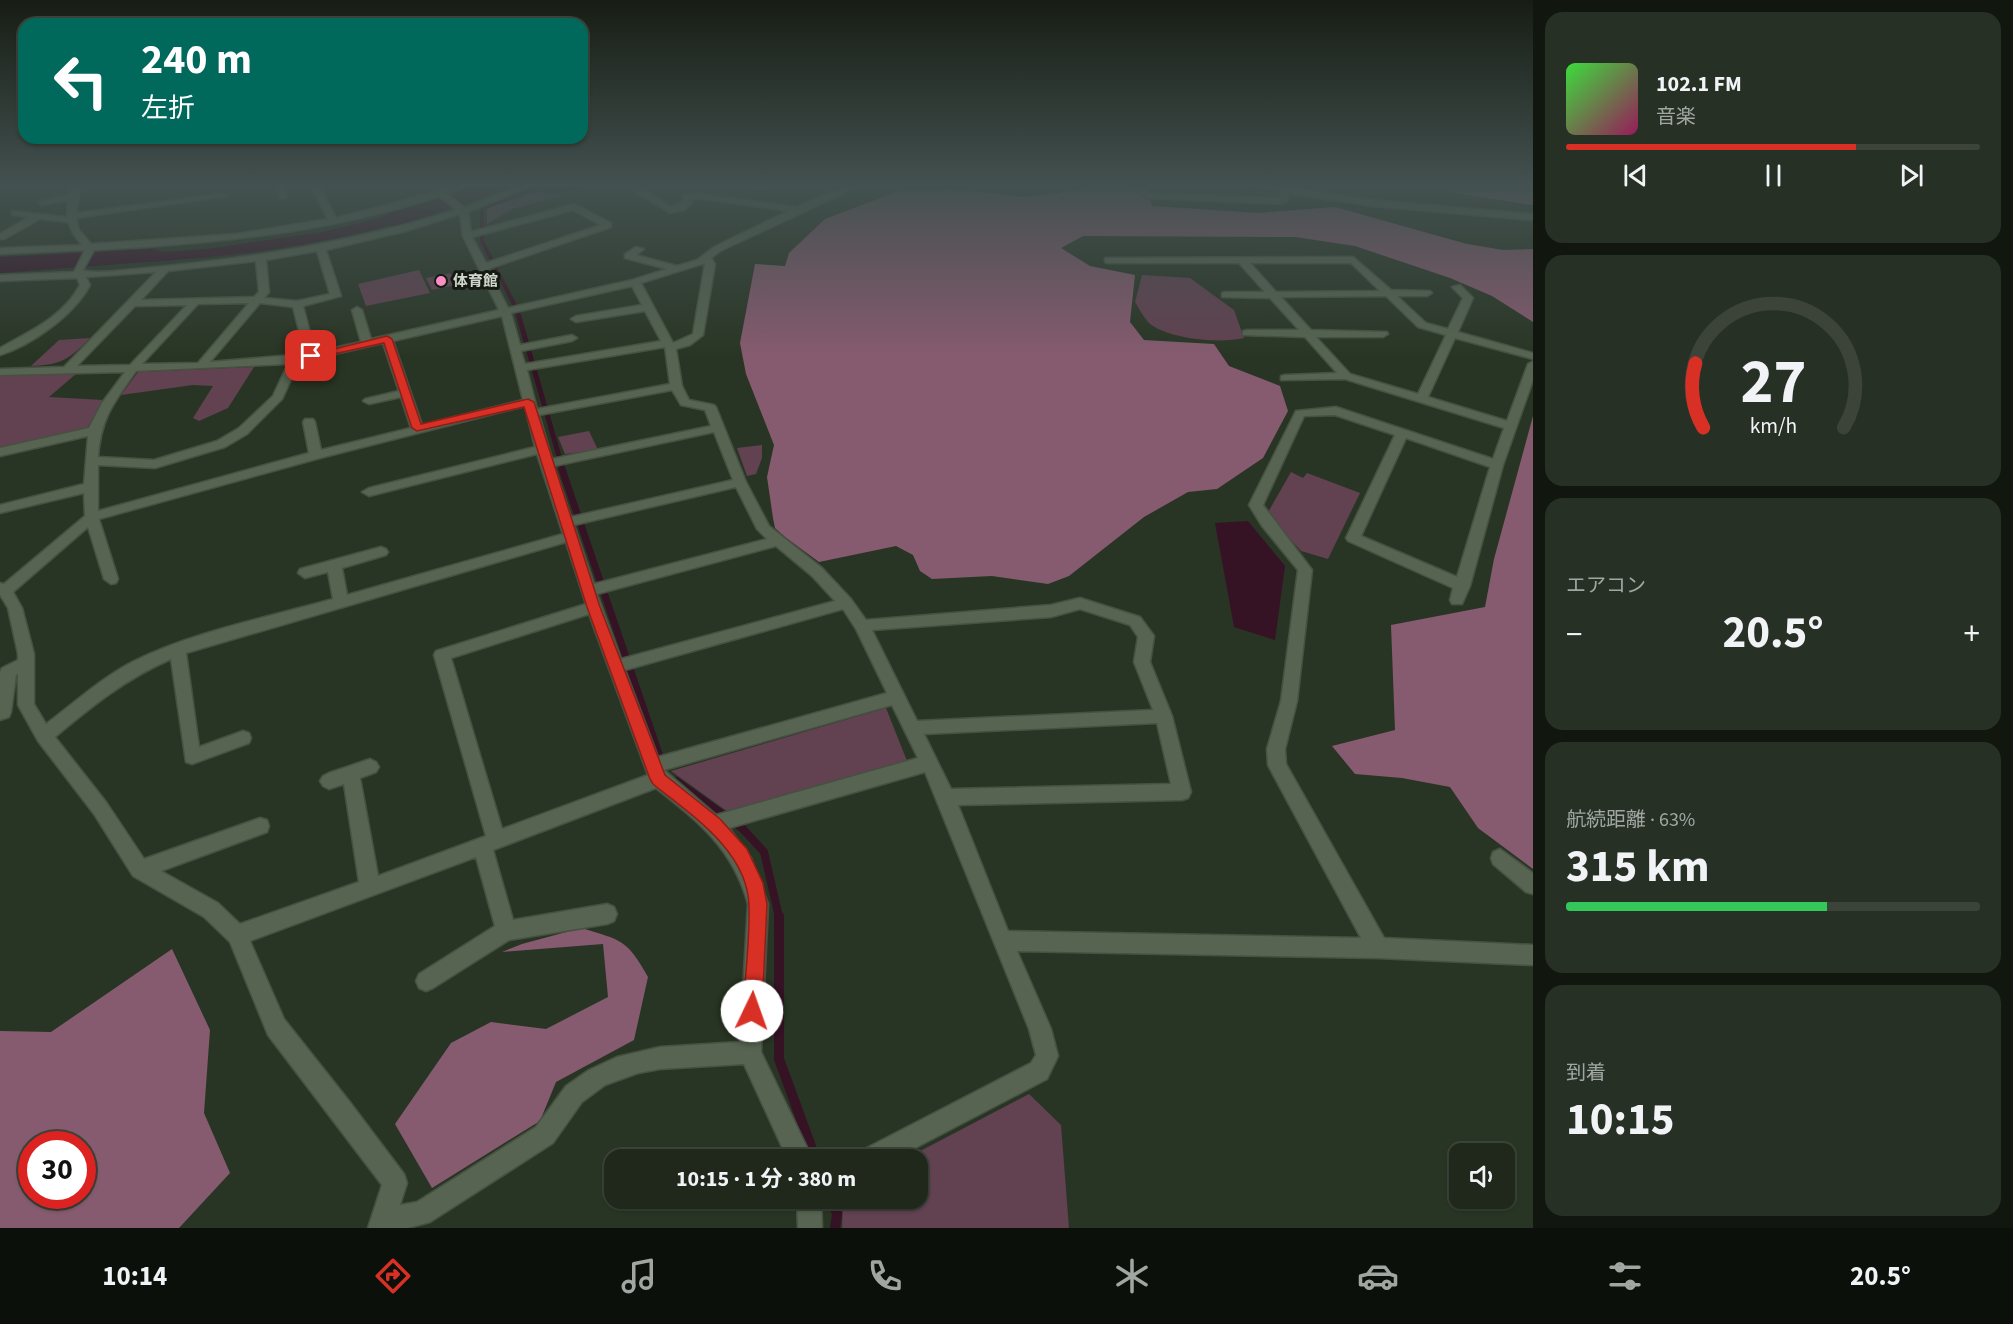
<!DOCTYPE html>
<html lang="ja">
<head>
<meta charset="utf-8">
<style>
  :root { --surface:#1f281b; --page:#273024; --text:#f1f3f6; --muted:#a1a6a3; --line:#3c443a; --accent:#d93025 }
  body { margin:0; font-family:"Source Sans 3","Noto Sans JP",sans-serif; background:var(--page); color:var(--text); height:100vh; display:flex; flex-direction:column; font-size:22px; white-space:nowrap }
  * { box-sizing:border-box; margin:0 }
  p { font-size:20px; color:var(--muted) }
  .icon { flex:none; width:33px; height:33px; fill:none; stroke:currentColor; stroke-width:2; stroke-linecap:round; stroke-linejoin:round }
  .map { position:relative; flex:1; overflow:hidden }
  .drawer { display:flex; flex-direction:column; gap:12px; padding:12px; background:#11160f; width:480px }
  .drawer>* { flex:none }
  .guide { position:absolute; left:18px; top:18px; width:570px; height:126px; border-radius:18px; box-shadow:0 2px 4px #0004,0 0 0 2px var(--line); background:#00695c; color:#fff; overflow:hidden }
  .buttons { position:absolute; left:1449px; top:1143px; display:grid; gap:12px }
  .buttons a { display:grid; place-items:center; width:66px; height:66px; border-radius:12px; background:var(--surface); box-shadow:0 2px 4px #0004,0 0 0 2px var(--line); font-size:30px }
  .speed { position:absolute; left:18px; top:1131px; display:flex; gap:12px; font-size:30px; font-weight:700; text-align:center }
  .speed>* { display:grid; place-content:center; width:78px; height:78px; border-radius:50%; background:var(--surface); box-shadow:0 2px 4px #0004,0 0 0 2px var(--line); line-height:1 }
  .speed .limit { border:9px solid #d22; background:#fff; color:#111 }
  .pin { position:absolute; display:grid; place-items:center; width:51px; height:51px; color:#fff; margin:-26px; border-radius:12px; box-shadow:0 3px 9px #0006 }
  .me { position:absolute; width:66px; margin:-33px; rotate:3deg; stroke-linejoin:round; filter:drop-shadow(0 0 4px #0008) }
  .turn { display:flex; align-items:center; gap:21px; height:126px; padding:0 24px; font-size:27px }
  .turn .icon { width:78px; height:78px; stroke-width:2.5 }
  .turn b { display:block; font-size:42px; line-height:51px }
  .big { font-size:45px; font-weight:700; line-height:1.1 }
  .drawer .card { flex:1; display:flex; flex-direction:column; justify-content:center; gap:9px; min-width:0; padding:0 21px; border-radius:18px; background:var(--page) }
  .drawer .dial { align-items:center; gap:0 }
  .dial svg { height:156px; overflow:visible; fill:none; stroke:var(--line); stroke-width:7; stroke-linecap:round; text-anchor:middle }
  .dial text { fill:var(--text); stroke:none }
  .song { display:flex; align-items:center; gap:18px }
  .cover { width:72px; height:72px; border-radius:9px; background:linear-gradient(135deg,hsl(120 70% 55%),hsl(330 70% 35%)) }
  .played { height:6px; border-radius:3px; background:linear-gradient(90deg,var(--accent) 70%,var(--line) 70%) }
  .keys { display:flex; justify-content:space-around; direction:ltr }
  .heat { display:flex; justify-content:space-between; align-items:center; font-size:33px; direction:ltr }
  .charge { height:9px; border-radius:4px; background:linear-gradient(90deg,#34c759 63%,var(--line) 0) }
  .trip { position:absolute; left:604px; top:1149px; width:324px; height:60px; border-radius:18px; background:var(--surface); box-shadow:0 2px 4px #0004,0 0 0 2px var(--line); font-weight:700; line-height:60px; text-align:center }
  .menu { display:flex; height:96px; justify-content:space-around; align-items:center; background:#0c100b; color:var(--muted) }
  .menu .icon { width:42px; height:42px }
  .menu .selected { color:var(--accent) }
  .menu b { font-size:27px; color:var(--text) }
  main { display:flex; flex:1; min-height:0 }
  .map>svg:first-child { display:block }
</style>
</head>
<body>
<main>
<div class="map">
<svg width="1533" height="1228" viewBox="0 0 1533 1228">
  <rect width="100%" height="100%" fill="#293524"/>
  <g fill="#624151">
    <path d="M 535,192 L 563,195 L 512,209 L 487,224 L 487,208 Z"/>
    <path d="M 419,270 L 430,293 L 366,306 L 358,284 Z"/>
    <path d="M 450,273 L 456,285 L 432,290 L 426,278 Z"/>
    <path d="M 1142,275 L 1190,278 L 1234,310 L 1244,338 C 1221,344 1165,339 1148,322 C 1143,316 1139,309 1135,302 Z"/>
    <path d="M 90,338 C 70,359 61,365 31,366 L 59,340 Z"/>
    <path d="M 254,367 L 228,408 L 199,421 L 193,418 L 213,386 L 193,385 L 121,395 L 138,372 Z"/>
    <path d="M 77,373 L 49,397 L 103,400 L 86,430 L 0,449 L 0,375 Z"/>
    <path d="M 589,431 L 598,450 L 565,454 L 558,437 Z"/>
    <path d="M 762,445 L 762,458 L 756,474 L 747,476 L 737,448 Z"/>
    <path d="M 1291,472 L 1303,478 L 1307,473 L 1360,493 L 1328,559 L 1301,551 L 1267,514 Z"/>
    <path d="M 886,708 L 907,761 L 728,812 L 671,771 Z"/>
    <path d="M 1029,1094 L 1061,1125 L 1069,1228 L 842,1228 L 843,1199 L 918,1198 L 918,1160 L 905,1159 Z"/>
  </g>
  <g fill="#865b6f" fill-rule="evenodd">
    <path d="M 1424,184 L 1533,184 L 1533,205 L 1461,194 Z"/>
    <path d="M 1094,185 L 1147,188 L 1152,206 L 1258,213 L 1335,207 L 1467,244 L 1503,250 L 1533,249 L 1533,322 L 1492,296 L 1450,278 L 1355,246 L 1295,237 L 1083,236 L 1061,248 L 1090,266 L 1135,275 L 1130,322 L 1144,340 L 1214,344 L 1229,366 L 1280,386 L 1288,411 L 1263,458 L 1217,489 L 1188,492 L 1144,517 L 1069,576 L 1048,584 L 992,576 L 932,579 L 920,571 L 913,555 L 896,546 L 819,562 L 785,537 L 775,528 L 773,518 L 767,477 L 774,445 L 746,374 L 740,343 L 755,264 L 785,266 L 789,253 L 825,219 L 899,191 L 955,189 L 1021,197 L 1056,194 Z"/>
    <path d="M 1533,416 L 1533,869 L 1478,828 L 1450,787 L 1402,778 L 1355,774 L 1332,746 L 1395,730 L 1391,625 L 1485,607 L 1494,559 Z"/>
    <path d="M 581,928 C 621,940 627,939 648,977 L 634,1040 L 556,1082 L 540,1121 L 432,1188 L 395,1124 L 451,1043 L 491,1022 L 546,1029 L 608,997 L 603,944 L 502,952 L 522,944 Z"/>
    <path d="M 172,949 L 210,1030 L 204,1113 L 230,1173 L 179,1228 L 0,1228 L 0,1031 L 51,1032 ZM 32,1144 L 82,1144 L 82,1196 L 32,1196 Z"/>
  </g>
  <g fill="#361225">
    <path d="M 490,184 L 512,184 L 468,202 L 458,196 Z"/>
    <path d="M 441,203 L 448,208 C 336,246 214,261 95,264 L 98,256 L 207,249 L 323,232 Z"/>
    <path d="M 73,256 L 69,265 L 0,269 L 0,259 Z"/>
    <path d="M 1248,521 L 1285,566 L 1275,640 L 1234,627 L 1215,523 Z"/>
  </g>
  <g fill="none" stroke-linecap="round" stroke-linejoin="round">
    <g stroke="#361225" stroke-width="4">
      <path d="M 1238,184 L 1283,191"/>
      <path d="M 482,191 L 482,241 L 518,312"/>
      <path d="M 1392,207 L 1434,211"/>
      <path d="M 482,208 L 535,189 L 561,191 L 588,184"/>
    </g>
    <path stroke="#361225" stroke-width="5" d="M 517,310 L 563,470"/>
    <path stroke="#361225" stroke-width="7" d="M 562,469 L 630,669"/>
    <g stroke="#361225" stroke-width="8">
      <path d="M 629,667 L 662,764"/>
      <path d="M 676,781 L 743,829 L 764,852 L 779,917"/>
    </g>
    <g stroke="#361225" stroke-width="10">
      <path d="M 779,916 L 779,1059 L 816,1160"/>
      <path d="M 831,1198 L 837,1214 L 835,1228"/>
    </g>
    <g fill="#361225" fill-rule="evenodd">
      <path d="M 477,184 L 510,184 L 507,189 L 398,226 L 382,226 L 378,221 L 382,216 Z"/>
      <path d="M 152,249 L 161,251 L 164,256 L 161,261 L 0,273 L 0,257 Z"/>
    </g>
    <g stroke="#465142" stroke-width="3">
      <g id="minor">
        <path d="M 73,184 L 81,184 L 76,213 L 222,194 L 226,196 L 76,218 L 79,230 L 91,244 L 237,234 L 328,219 L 310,184 L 318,184 L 336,218 L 435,192 L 429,184 L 437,184 L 442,190 L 458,184 L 471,184 L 446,194 L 465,208 L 523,184 L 535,184 L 468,212 L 471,232 L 574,204 L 611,223 L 611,227 L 488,269 L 508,308 L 632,280 L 667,269 L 625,258 L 625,254 L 636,247 L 644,249 L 636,255 L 677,266 L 697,260 L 714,247 L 788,211 L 697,198 L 692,199 L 691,204 L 684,210 L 670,213 L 634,191 L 634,187 L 640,187 L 671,207 L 684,201 L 684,195 L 697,194 L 796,207 L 852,184 L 864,184 L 720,251 L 711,258 L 715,264 L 703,335 L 690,345 L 676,349 L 682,386 L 689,400 L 714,405 L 716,407 L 746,482 L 769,526 L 822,568 L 851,599 L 866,620 L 1051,605 L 1080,598 L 1140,617 L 1154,636 L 1150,662 L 1172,716 L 1191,792 L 1188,798 L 1182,800 L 958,805 L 1008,931 L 1361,938 L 1268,765 L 1267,749 L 1281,701 L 1298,570 L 1262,526 L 1249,505 L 1296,411 L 1336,407 L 1493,459 L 1504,428 L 1345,379 L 1281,380 L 1281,376 L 1285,375 L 1337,373 L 1305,337 L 1243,335 L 1243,331 L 1247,330 L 1299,330 L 1270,298 L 1222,297 L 1222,293 L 1225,292 L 1265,292 L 1239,263 L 1108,263 L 1105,262 L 1105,258 L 1353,257 L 1391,290 L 1430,291 L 1432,293 L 1427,296 L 1397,296 L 1426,323 L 1448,329 L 1463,298 L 1452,287 L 1460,285 L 1473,298 L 1458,332 L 1533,353 L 1533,359 L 1455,338 L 1428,397 L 1507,421 L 1528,364 L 1533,361 L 1533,380 L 1503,465 L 1470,586 L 1462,604 L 1452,604 L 1450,600 L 1453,588 L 1348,541 L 1346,538 L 1395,435 L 1335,415 L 1304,416 L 1263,505 L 1312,570 L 1297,701 L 1285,749 L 1286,764 L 1384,938 L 1533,945 L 1533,965 L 1378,958 L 1017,951 L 1051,1029 L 1058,1056 L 1047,1079 L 892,1160 L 855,1160 L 859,1152 L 1031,1063 L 1036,1055 L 1029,1029 L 925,772 L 729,828 L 751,858 L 768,904 L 761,1052 L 813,1160 L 788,1160 L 744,1064 L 660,1069 L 638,1073 L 605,1085 L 582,1102 L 553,1143 L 430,1222 L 408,1228 L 368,1228 L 382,1185 L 268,1035 L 230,942 L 204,917 L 133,876 L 94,814 L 38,741 L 18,705 L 18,674 L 16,675 L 11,712 L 9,717 L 0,720 L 0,672 L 2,668 L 18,660 L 18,654 L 8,608 L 0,595 L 0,583 L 4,584 L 85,516 L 84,493 L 0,513 L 0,505 L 84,484 L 88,436 L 0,456 L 0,448 L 89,428 L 102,403 L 125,372 L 0,375 L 0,369 L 64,367 L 156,272 L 86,277 L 90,285 C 74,315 32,345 0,355 L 0,348 C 30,331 63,317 80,285 L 77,278 L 0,281 L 0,275 L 74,272 L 85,250 L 0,254 L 0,248 L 82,245 L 74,235 L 68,222 L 40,219 L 4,239 L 0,239 L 0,234 L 29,217 L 12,215 L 12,211 L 67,217 L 68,200 L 42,205 L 38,202 L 69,195 ZM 439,196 L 457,210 C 355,242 252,258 146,268 C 130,269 95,275 83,270 L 94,250 C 211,244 328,233 439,196 ZM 573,210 L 601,225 L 486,263 L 472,237 ZM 460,214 L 463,236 L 499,310 L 371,339 L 362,310 L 357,307 L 352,310 L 361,342 L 315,352 L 303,306 L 341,296 L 326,250 L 406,231 ZM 317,251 L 330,294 L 297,301 L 264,298 L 269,292 L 266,260 ZM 256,261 L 259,292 L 254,297 L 141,300 L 168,271 ZM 705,263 L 693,334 L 673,343 L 641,283 ZM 1250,263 L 1351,263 L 1380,291 L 1276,292 ZM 632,286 L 642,305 L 576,316 L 571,319 L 576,322 L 645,311 L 661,341 L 525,364 L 521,351 L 572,341 L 577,338 L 572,335 L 520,345 L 511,313 ZM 1386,296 L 1418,327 L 1446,335 L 1418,394 L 1350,374 L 1316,337 L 1383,337 L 1388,334 L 1387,332 L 1311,330 L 1281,297 ZM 249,303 L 198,363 L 142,364 L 198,304 ZM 260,303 L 293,307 L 305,354 L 210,362 ZM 187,305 L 130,365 L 77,366 L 135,306 ZM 502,316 L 523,400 L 422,425 L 393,341 ZM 383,343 L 399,391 L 365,399 L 363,401 L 369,404 L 401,397 L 411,428 L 321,450 L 315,422 L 313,419 L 305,419 L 303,422 L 309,453 L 98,511 L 98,465 L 155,468 L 225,447 L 247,434 L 282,399 L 299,362 ZM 665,347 L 670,384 L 537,409 L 527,370 ZM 288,364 L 273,396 L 239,428 L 217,441 L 154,460 L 98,457 C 101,417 114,403 136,371 ZM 672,390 L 681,405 L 705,410 L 711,426 L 552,459 L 539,415 ZM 525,406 L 535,447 L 369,488 L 362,492 L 369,496 L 537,454 L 563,534 L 347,595 L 342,568 L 386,555 L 388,552 L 386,549 L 381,547 L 300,569 L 298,573 L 305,578 L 328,572 L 333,599 C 269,617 191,632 132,662 C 100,679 74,703 46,724 L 34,704 L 34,654 L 22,608 L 13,592 L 88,527 L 104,579 L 111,584 L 116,583 L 118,579 L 99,519 L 320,458 ZM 714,432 L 733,480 L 571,517 L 554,466 ZM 1406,438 L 1490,467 L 1457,577 L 1361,536 ZM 736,487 L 757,529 L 767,539 L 594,584 L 574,525 ZM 566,542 L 586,604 L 436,651 L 434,655 L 486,836 L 378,876 L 360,778 L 376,772 L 379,767 L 376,762 L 370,759 L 329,773 L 323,776 L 320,781 L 323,786 L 329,789 L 344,784 L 359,882 L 240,924 L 218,903 L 161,871 L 267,832 L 269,826 L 267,820 L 260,818 L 144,859 L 106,802 L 55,737 C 92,706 127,678 171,659 L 186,762 L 192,764 L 249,743 L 251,738 L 249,733 L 243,731 L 199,747 L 186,653 ZM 776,546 L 812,576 L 835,601 L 621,659 L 597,594 ZM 843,609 L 856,629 L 887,693 L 658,757 L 625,670 ZM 1080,609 L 1130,625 L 1138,637 L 1134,662 L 1153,710 L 917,721 L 872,630 L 1051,617 ZM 589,614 L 648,775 L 502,829 L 451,658 ZM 892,705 L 918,758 L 716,815 L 664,770 ZM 1157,723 L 1171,784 L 951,789 L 924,734 ZM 656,788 C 699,822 733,849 748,904 L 740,1042 L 660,1047 L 617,1057 L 589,1070 L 566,1086 L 536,1127 L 417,1202 L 400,1205 L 407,1183 L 404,1174 L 349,1101 L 284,1019 L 250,941 L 476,857 L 495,926 L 419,974 L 416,981 L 419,988 L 426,991 L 433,988 L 509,940 L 607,924 L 614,921 L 617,914 L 614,907 L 607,904 L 513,920 L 493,850 Z"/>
        <path d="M 276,184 L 284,184 L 286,198 L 280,198 Z"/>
        <path d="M 738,184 L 809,184 L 758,189 Z"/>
        <path d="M 1244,184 L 1265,184 L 1372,200 L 1533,214 L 1533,220 L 1372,206 L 1289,193 L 1287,201 L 1281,204 L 1147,198 L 1143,196 L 1147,194 L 1280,198 L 1281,191 Z"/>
        <path d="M 1500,849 L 1533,873 L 1533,894 L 1526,892 L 1493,864 L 1491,858 L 1493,852 Z"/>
        <path d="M 797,1198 L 821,1198 L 822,1228 L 798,1228 Z"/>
      </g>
    </g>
    <use href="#minor" fill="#566451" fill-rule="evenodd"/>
  </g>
  <linearGradient id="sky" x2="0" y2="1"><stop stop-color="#171d14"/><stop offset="0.52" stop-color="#435150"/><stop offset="1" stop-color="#435150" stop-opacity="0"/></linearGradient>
  <rect width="1533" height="356" fill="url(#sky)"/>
  <path fill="#d93025" stroke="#8d1f18" stroke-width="1.5" d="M 387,336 L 392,339 L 421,424 L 528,399 L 534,402 L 600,607 L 665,775 L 720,819 L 747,849 L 763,883 L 767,904 L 762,1011 L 759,1018 L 752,1020 L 745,1018 L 743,1011 C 745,976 750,940 749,906 C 748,851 691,815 653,784 L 650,779 L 587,607 L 524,407 L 417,431 L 412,428 L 384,343 L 311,359 L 306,356 Z"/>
  <circle fill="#fb8fc5" stroke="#151b13" stroke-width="2" cx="441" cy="281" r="6"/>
  <g text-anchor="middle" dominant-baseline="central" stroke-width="6" stroke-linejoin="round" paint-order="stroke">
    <g font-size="15" font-weight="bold" fill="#d0d8cd" stroke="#151b13" text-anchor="start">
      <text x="453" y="281">体育館</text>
    </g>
  </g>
</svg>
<div class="buttons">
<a><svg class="icon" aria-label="sound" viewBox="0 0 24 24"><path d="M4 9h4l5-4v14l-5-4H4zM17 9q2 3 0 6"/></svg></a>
</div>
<div class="speed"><div class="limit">30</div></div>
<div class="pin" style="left:311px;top:356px;background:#d93025"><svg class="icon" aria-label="arrive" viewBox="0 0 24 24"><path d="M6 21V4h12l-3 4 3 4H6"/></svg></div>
<svg class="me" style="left:752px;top:1011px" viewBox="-20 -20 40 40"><circle r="19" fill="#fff"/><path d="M0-13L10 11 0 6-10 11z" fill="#d93025"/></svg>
<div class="trip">10:15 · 1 分 · 380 m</div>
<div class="guide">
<div class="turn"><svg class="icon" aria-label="left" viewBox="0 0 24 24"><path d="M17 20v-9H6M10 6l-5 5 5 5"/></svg><div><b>240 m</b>左折</div></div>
</div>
</div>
<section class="drawer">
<div class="card">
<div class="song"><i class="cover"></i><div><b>102.1 FM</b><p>音楽</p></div></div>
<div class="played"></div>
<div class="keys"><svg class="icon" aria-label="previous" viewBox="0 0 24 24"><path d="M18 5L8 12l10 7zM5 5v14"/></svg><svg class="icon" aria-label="pause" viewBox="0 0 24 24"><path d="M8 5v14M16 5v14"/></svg><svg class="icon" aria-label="next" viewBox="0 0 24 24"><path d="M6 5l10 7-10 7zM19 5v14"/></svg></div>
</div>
<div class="card dial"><svg viewBox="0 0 100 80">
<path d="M14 69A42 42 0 1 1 86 69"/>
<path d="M14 69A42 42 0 0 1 10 36" stroke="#d93025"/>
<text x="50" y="56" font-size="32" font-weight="700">27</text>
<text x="50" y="72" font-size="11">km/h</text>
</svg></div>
<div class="card"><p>エアコン</p>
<div class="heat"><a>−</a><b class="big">20.5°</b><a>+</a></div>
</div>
<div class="card"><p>航続距離 · 63%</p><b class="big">315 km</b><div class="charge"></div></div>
<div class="card"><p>到着</p><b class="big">10:15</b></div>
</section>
</main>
<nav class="menu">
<b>10:14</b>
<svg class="icon selected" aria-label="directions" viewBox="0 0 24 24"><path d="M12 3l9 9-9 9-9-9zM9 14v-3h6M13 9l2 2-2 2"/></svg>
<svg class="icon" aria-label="music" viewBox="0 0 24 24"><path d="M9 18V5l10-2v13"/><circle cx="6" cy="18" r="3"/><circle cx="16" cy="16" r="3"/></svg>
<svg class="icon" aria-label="phone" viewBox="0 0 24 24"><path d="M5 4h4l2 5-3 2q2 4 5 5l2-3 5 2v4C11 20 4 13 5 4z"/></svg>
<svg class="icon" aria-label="climate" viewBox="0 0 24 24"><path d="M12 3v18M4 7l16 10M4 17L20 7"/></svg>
<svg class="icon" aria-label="car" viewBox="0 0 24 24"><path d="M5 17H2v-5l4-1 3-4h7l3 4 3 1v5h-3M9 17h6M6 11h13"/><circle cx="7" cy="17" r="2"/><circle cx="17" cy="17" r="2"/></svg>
<svg class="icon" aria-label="filters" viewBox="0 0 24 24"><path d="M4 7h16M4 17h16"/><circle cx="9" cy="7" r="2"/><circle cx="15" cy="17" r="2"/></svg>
<b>20.5°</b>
</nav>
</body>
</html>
